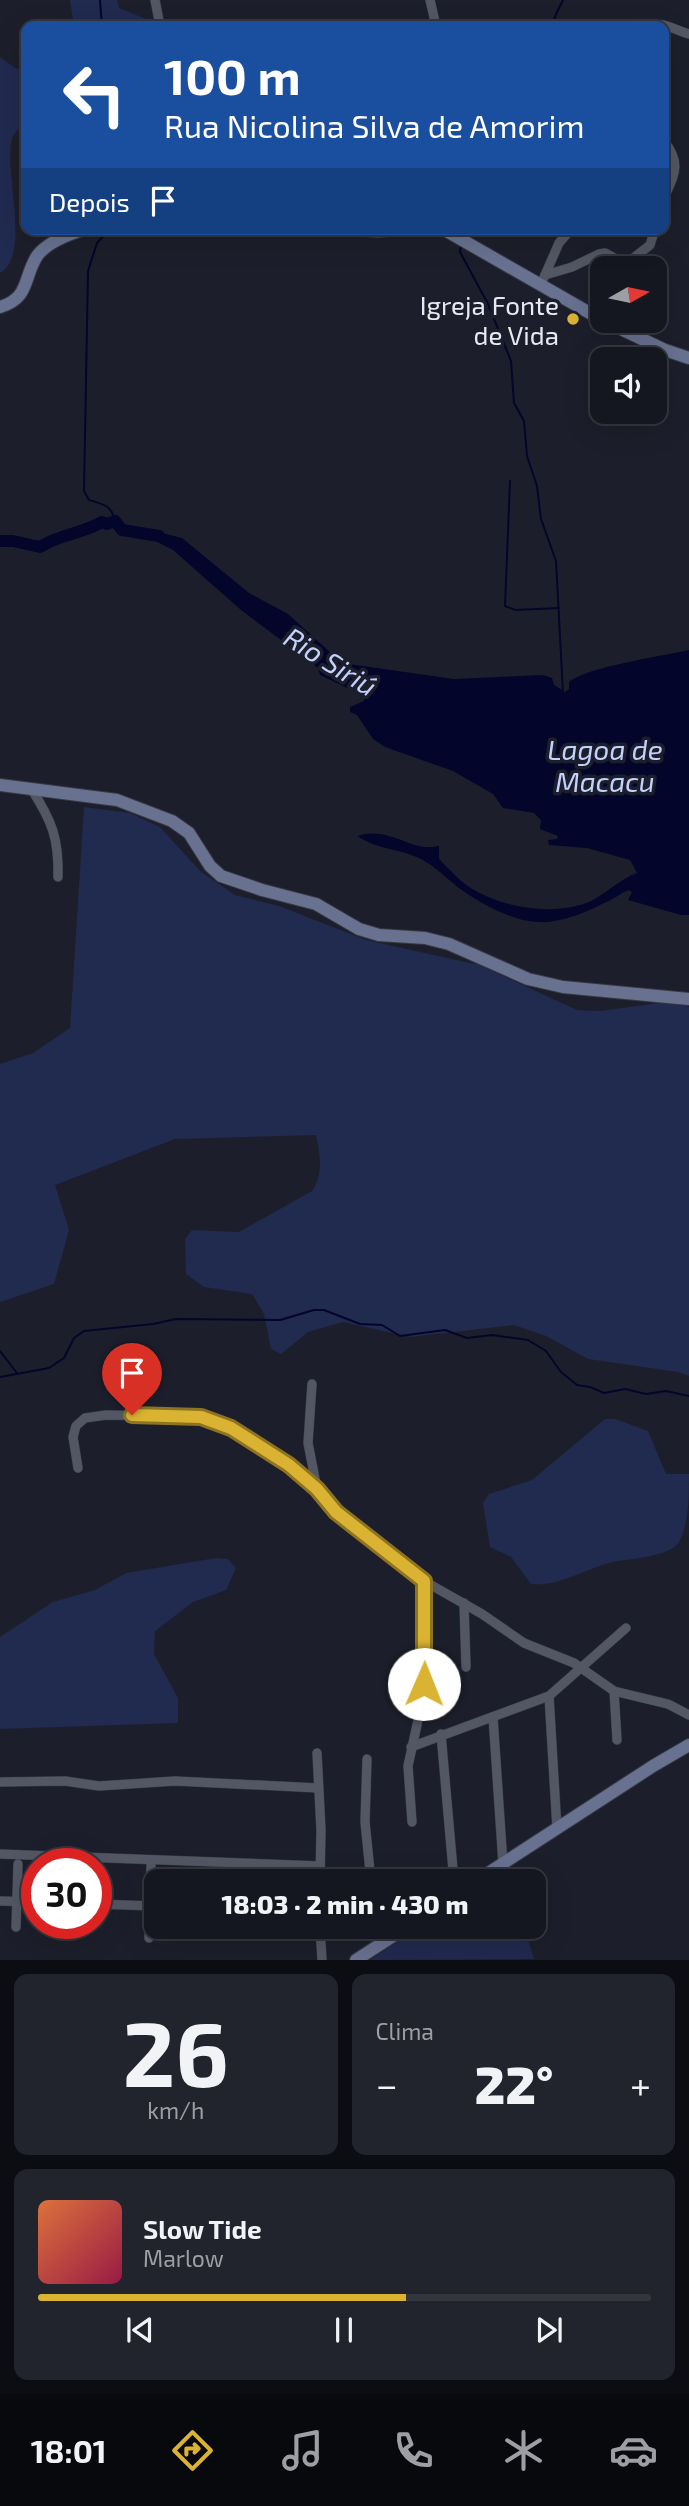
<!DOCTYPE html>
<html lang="pt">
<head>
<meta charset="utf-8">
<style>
  :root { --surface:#151720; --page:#22242d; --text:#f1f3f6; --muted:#9d9fa5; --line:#34363e; --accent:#dab333 }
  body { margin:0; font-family:"Exo 2",sans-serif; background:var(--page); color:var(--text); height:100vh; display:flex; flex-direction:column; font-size:26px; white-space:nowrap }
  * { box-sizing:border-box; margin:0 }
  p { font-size:23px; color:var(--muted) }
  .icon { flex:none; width:38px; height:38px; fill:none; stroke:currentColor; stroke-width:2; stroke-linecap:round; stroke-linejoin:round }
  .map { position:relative; height:1960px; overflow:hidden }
  .drawer { display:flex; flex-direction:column; gap:14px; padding:14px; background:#0c0d12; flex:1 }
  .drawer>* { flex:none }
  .banner { position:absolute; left:21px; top:21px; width:648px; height:214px; border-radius:14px; box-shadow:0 7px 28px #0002,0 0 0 2px var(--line); background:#1a4fa0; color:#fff; overflow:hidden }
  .needle { width:46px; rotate:81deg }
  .tools { position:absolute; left:590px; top:256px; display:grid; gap:14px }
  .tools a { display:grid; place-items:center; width:77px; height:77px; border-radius:14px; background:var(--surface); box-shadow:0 7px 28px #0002,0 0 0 2px var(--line); font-size:35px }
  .speed { position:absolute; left:21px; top:1848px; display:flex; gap:14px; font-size:35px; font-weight:700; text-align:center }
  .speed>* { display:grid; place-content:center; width:91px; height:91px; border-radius:50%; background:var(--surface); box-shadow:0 7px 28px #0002,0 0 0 2px var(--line); line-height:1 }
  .speed .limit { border:10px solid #d22; background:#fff; color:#111 }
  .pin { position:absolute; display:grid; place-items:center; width:60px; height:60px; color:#fff; margin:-72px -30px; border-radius:50% 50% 50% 0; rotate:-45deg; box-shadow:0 0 7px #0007 }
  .pin .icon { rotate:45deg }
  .me { position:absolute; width:77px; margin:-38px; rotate:1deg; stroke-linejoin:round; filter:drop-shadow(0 0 5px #0008) }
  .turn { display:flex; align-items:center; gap:24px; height:147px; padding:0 28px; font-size:32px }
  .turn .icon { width:91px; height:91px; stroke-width:2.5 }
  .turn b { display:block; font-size:49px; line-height:60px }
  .then { display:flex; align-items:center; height:66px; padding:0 28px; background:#0003; gap:14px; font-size:26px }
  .big { font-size:52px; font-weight:800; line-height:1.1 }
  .drawer .tile { flex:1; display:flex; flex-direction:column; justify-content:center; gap:10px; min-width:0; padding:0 24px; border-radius:14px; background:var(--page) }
  .drawer .dial { align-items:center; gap:0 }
  .dial b { font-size:91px; line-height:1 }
  .song { display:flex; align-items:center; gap:21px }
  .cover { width:84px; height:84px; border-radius:10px; background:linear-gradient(135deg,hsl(20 70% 55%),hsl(340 70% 35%)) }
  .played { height:7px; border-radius:4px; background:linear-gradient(90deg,var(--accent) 60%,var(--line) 60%) }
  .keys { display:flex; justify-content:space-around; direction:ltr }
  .heat { display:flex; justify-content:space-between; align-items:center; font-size:38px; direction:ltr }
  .drawer .tiles { flex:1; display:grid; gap:14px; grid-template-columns:1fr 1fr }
  .tile:last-child { grid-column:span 2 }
  .trip { position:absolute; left:144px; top:1869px; width:402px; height:70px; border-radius:14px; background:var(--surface); box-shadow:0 7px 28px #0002,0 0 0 2px var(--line); font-weight:800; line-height:70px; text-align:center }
  .tabs { display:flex; height:112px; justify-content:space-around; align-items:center; background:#08090d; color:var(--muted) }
  .tabs .icon { width:49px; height:49px }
  .tabs .current { color:var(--accent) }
  .tabs b { font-size:32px; color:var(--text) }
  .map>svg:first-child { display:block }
</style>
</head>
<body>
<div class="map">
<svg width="689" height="1960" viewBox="0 0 689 1960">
  <rect width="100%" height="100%" fill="#1c1f2b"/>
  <g fill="#212a4f">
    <path d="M 70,0 L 117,0 L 119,8 L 151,21 L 150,26 L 74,26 Z"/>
    <path d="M 0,57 L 15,68 L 26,71 L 26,122 C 21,127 14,131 12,139 C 3,171 32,254 0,273 Z"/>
    <path d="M 84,807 L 130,813 L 160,827 L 200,871 L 235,895 L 279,906 L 366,940 L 479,965 L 577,1010 L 600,1011 L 666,1002 L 689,1007 L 689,1376 L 678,1372 L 588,1359 L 546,1336 L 514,1325 L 410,1337 L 343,1322 L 308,1332 L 281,1354 L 271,1349 L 264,1314 L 252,1294 L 204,1287 L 186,1274 L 185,1239 L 192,1230 L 239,1232 L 312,1191 C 324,1173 320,1155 316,1135 L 175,1139 L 55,1185 L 69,1230 L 54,1284 L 0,1302 L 0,1064 L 33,1053 L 70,1028 Z"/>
    <path d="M 605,1419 L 615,1419 L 648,1431 L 666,1474 L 689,1474 C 689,1498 689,1522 679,1542 C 669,1558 627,1558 609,1563 C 584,1570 557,1587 531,1584 L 511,1557 L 490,1547 L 483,1503 L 489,1494 L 532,1480 Z"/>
    <path d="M 216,1558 L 228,1559 L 236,1568 L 226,1590 L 193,1602 L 155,1631 L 154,1654 L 178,1698 L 178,1723 L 0,1729 L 0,1637 L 53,1602 L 95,1590 L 126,1573 Z"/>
    <path d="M 420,1927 L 524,1927 L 534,1959 L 370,1960 Z"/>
  </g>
  <path fill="#04052a" d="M 158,532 L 182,538 L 249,593 L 288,614 L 342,663 L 454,679 L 543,675 L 552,678 L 554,685 L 565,692 L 569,689 L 569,682 C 587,667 662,656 689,650 L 689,915 L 681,915 L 628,900 L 632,892 L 628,890 C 604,904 567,924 538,922 C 514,921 488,907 469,895 C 453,885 441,871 426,862 C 404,848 379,851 357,836 C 390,825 411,853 439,846 L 439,859 C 450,870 462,884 476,891 C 508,909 557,916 591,901 C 607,893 620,879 637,873 L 630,860 L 587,848 L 549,845 L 548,840 L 557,839 L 558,836 L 540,829 L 541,820 L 534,813 L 503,808 L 493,794 L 453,771 L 385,747 L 373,739 L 357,715 L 350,712 L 350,707 L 364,701 L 364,696 L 320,675 L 318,668 L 241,610 L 173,550 L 143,535 Z"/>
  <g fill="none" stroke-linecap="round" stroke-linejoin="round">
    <g stroke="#04052a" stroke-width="2">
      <path d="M 100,0 L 102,26"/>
      <path d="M 552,26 L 556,14 L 563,0"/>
      <path d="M 107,232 L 97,243 L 88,271 L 84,491 L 89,500 C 104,504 112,506 115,521"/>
      <path d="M 469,236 L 480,229"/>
      <path d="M 461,245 L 460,252 L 488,304 L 511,361 L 514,403 L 524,421 L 527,456 L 537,486 L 541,519 L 556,561 L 563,693"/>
      <path d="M 510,481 L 505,606 L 515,610 L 559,608"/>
      <path d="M 0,1351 L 17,1373"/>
      <path d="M 0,1377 L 49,1368 L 64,1358 L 74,1338 L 84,1331 L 153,1324 L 176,1319 L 280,1320 L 314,1310 L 324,1310 L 360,1324 L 382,1325 L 400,1336 L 445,1330 L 467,1338 L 492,1335 L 528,1340 L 546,1351 L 561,1372 L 577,1385 L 590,1387 L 604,1393 L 625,1389 L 646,1394 L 666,1391 L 689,1396"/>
    </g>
    <path stroke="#04052a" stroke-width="12" d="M 0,541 L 13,541 L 40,547 C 59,534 82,534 102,522 L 107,524 L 115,521 L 122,530 L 159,536"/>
    <g stroke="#383a44" stroke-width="10">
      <g id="street">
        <path d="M 155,0 L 160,26"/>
        <path d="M 430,0 L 436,26"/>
        <path d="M 646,26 C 662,20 674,30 689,34"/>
        <path d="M 663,140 C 683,164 674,175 663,200"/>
        <path d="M 545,275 L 559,243 L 571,229"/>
        <path d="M 540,286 L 545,275 L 572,267 L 599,254 L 605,253 L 622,262 L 631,260 L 650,245 L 655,229"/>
        <path d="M 32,790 C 52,821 59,839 58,877"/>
        <path d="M 312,1384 L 308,1443 L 317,1489"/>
        <path d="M 78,1468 L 73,1437 L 76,1426 L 85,1418 L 106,1415 L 183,1416 L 214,1420 L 289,1465 L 317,1489 L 336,1512 L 424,1581 L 482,1614 L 524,1643 L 574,1663 L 614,1691 L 668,1704 L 689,1715"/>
        <path d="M 464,1603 L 466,1667"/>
        <path d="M 614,1691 L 617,1740"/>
        <path d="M 549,1696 L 557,1829"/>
        <path d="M 493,1717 L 503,1864"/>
        <path d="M 441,1734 L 454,1881"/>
        <path d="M 411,1747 L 549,1696 L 626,1628"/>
        <path d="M 317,1753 L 321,1830 L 320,1881"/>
        <path d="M 367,1759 L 365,1822 L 371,1881"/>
        <path d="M 0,1782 L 65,1781 L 99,1786 L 175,1781 L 318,1788"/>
        <path d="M 412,1822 L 408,1766 L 422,1702 L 424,1581"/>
        <path d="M 0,1854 L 320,1866"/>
        <path d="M 0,1901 L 37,1902"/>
        <path d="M 96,1904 L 154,1906"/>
        <path d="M 16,1927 L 18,1864"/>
        <path d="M 320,1927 L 322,1960"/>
        <path d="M 379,1927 L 384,1942"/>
        <path d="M 149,1938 L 151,1865"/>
      </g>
    </g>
    <g stroke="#383a44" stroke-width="14">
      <g id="secondary">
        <path d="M 352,229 L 378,231 L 397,229"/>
        <path d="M 443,229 L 602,320"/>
        <path d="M 0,307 C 30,298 23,278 37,256 C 47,242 69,234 85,229"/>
        <path d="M 602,320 L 665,350 L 689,358"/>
        <path d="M 0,785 L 117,800 L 172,821 L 189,833 L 210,866 L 221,876 L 262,890 L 316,904 L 359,929 L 379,935 L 425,938 L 449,944 L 528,979 L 563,987 L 689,999"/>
        <path d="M 476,1881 L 653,1766 L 689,1745"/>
        <path d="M 356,1960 L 407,1927"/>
      </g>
    </g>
    <use href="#street" stroke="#535764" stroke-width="9"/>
    <use href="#secondary" stroke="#687190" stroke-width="12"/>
  </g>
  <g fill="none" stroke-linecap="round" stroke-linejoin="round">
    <g stroke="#8e7421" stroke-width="18">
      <path id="route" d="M 132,1415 L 201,1417 L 231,1428 L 289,1465 L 317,1489 L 336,1512 L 424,1581 L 424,1684"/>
    </g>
    <use href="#route" stroke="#dab333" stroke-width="12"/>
  </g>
  <circle fill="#dab333" stroke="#1c1f2b" stroke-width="2.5" cx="573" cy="319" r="7"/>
  <g text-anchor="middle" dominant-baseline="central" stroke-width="7" stroke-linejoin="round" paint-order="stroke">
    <g font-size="26" fill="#e7eaf2" stroke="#1c1f2b" text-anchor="end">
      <text x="559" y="304">Igreja Fonte<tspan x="559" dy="30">de Vida</tspan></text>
    </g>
    <g font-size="28" font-style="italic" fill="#c3d1fd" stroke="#1c1f2b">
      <text transform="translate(331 661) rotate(32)">Rio Siriú</text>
      <text x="605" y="749">Lagoa de<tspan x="605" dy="32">Macacu</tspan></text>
    </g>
  </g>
</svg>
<div class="tools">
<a><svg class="needle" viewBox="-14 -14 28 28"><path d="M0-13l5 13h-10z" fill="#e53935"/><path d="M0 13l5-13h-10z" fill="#9d9fa5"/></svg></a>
<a><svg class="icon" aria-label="sound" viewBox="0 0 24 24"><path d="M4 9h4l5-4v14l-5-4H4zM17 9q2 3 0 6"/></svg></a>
</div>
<div class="speed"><div class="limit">30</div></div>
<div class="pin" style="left:132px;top:1415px;background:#d93025"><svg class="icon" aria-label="arrive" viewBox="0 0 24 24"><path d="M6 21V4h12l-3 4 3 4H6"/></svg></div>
<svg class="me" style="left:424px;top:1684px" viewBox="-20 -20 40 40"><circle r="19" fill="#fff"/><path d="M0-13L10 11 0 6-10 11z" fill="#dab333"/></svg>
<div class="trip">18:03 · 2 min · 430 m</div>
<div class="banner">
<div class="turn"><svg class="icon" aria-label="left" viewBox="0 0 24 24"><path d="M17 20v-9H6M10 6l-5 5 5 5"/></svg><div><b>100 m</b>Rua Nicolina Silva de Amorim</div></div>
<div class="then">Depois<svg class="icon" aria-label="arrive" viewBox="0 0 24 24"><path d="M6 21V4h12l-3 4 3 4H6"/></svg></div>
</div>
</div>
<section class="drawer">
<div class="tiles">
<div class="tile dial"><b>26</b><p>km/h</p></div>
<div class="tile"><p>Clima</p>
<div class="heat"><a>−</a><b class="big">22°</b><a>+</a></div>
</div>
<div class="tile">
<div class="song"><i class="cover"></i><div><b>Slow Tide</b><p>Marlow</p></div></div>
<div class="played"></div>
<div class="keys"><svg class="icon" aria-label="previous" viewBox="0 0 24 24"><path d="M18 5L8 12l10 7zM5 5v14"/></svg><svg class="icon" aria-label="pause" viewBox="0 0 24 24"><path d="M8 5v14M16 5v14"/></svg><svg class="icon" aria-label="next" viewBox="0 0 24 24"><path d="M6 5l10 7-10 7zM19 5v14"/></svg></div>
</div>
</div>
</section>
<nav class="tabs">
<b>18:01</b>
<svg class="icon current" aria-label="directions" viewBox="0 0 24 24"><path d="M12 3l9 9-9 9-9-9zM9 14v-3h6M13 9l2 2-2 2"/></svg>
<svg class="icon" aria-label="music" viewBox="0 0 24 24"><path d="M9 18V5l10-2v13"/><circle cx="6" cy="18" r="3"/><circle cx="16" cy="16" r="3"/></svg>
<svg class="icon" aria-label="phone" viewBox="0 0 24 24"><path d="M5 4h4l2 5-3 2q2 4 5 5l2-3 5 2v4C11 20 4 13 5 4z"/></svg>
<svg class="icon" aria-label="climate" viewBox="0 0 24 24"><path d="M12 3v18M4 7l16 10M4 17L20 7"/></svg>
<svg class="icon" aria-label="car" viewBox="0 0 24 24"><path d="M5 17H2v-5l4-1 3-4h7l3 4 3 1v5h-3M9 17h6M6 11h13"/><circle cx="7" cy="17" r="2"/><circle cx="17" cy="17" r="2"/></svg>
</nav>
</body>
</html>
